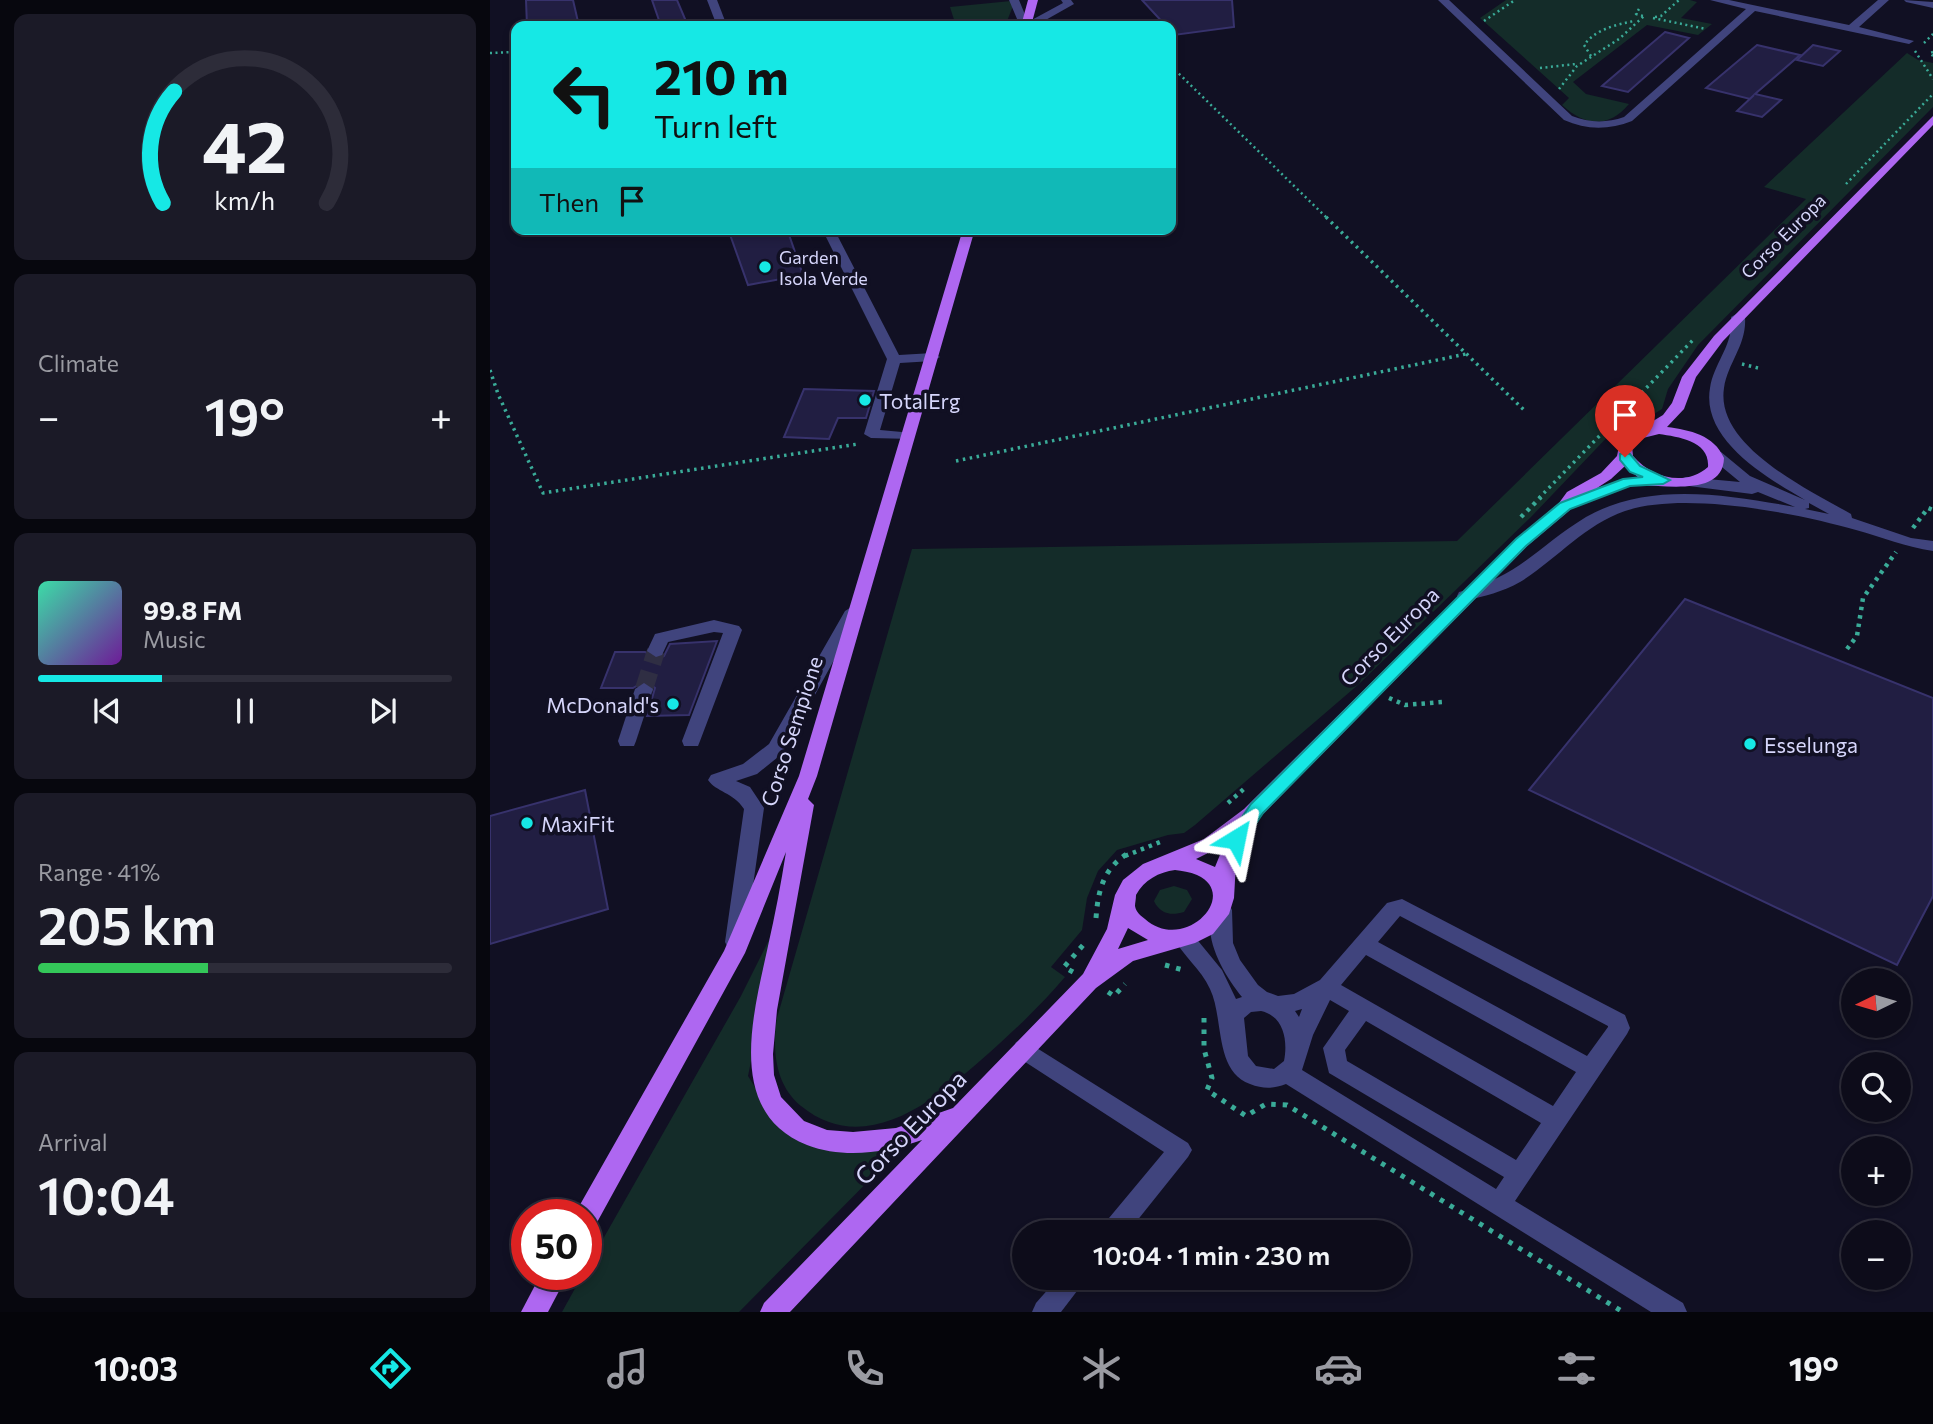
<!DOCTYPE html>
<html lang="en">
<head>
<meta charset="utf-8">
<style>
  :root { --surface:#0d0c1a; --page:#1b1a27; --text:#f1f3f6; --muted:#9a9ba2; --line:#2d2c39; --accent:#16e8e5 }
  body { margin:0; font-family:Commissioner,sans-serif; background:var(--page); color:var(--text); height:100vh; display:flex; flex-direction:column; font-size:26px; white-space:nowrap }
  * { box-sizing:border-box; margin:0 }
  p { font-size:23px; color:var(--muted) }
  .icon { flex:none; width:38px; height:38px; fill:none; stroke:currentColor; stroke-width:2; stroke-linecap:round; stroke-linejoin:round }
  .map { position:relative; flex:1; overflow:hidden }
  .details { display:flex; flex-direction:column; gap:14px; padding:14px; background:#07070e; width:490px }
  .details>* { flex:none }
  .top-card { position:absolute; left:21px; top:21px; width:665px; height:214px; border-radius:14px; box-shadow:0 4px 10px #0003,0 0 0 2px var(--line); background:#16e8e5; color:#111; overflow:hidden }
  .needle { width:46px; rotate:265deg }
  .tools { position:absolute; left:1351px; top:968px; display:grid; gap:14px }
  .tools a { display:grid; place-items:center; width:70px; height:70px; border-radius:50%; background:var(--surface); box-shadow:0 4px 10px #0003,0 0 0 2px var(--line); font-size:35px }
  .speed { position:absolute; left:21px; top:1199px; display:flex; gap:14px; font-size:35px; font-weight:700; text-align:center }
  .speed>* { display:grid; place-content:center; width:91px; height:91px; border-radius:50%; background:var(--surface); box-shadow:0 4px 10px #0003,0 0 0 2px var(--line); line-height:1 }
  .speed .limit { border:10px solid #d22; background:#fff; color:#111 }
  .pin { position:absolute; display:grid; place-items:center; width:60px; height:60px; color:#fff; margin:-72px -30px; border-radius:50% 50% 50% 0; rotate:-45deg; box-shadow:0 0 7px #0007 }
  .pin .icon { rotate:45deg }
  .me { position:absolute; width:77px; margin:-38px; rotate:35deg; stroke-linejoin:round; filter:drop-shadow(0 0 5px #0008) }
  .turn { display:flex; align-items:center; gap:24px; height:147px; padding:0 28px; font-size:32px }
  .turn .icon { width:91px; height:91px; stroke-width:2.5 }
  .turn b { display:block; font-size:49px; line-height:60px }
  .then { display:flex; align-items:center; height:66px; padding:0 28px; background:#0003; gap:14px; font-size:26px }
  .big { font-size:52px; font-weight:600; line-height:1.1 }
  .details .tile { flex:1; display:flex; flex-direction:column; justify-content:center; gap:10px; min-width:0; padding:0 24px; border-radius:14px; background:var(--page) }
  .details .dial { align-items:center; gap:0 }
  .dial svg { height:182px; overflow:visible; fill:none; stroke:var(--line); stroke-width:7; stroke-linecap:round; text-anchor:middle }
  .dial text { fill:var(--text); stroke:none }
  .song { display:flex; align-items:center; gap:21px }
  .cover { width:84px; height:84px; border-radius:10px; background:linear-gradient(135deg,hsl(160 70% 55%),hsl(280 70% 35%)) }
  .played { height:7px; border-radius:4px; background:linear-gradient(90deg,var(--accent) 30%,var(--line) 30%) }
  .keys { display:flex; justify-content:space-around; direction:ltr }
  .heat { display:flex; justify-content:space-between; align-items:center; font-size:38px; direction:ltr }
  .charge { height:10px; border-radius:5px; background:linear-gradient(90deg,#34c759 41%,var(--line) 0) }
  .trip { position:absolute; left:522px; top:1220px; width:399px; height:70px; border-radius:35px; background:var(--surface); box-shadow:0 4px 10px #0003,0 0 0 2px var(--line); font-weight:600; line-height:70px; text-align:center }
  .tabs { display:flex; height:112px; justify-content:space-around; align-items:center; background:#05050a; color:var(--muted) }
  .tabs .icon { width:49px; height:49px }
  .tabs .active { color:var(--accent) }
  .tabs b { font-size:32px; color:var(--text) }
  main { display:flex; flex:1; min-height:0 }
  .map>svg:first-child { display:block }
</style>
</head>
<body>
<main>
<section class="details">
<div class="tile dial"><svg viewBox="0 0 100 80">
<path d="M14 69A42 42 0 1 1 86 69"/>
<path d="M14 69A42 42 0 0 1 19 20" stroke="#16e8e5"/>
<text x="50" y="56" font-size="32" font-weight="700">42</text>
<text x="50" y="72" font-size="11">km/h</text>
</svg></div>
<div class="tile"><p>Climate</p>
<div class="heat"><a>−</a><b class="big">19°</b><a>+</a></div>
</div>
<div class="tile">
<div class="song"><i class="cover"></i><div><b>99.8 FM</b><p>Music</p></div></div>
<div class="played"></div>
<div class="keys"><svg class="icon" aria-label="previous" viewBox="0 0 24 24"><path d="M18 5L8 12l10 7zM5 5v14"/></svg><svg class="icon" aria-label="pause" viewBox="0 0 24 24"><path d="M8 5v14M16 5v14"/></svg><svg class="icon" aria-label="next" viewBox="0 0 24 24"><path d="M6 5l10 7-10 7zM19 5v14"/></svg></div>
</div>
<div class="tile"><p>Range · 41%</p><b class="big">205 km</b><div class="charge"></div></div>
<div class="tile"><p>Arrival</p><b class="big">10:04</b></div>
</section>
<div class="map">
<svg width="1443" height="1312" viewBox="0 0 1443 1312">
  <rect width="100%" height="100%" fill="#111023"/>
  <g fill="#142c29">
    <path d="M 1016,0 L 1200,0 L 1207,2 L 1191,18 L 1222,24 L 1208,35 L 1157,25 L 1083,82 L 1096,94 L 1139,104 C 1118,129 1095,126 1072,105 L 1079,98 L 990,18 Z"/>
    <path d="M 521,1 L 523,6 L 515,26 L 466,26 L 460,7 Z"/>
    <path d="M 1417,53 L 1428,60 L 1443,63 L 1443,107 L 1208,345 L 1178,389 L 1172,409 L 1153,421 L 1125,429 L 1041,517 L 869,684 L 705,825 L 694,833 L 678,835 L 627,850 L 608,871 L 597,898 L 592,930 L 561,967 L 575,977 C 550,1006 527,1028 499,1053 C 450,1096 377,1160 311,1106 C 285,1085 282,1050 287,1018 L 422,549 L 967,541 L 1316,199 L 1274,187 Z"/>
    <path d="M 684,886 L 697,890 L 702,899 L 694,912 C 681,916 670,914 664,901 L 670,890 Z"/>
    <path d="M 290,918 L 258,1076 L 292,1130 L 344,1151 L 413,1146 L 249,1312 L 72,1312 L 93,1274 L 96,1274 L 96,1269 L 251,996 Z"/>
  </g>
  <g fill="#211e42" stroke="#37326c" stroke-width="2">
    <path d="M 36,0 L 83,0 L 89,26 L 37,26 Z"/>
    <path d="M 162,0 L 187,0 L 198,26 L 171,26 Z"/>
    <path d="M 652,0 L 742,0 L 744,27 L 684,35 L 681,26 L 676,26 Z"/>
    <path d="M 1175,32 L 1199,38 L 1138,92 L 1112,86 Z"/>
    <path d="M 1267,45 L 1310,55 L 1265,94 L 1291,100 L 1272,117 L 1247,111 L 1264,95 L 1260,99 L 1216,88 Z"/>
    <path d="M 1323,45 L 1350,51 L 1333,66 L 1307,60 Z"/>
    <path d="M 238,229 L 297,229 L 313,275 L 258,285 Z"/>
    <path d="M 314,389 L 384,391 L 376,418 L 348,418 L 339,439 L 294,437 Z"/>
    <path d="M 1195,599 L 1443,698 L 1443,896 L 1407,965 L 1039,790 Z"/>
    <path d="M 227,641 L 199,715 L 157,716 L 165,688 L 155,681 L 143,688 L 111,688 L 125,652 L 155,652 L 167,659 L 174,656 L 180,644 Z"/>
    <path d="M 95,790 L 118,909 L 0,944 L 0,816 Z"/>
  </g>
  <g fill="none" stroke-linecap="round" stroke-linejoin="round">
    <path stroke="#2f2e43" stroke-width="18" stroke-dasharray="18 9" stroke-linecap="butt" d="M 154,689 L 166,651"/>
    <g stroke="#3aab98" stroke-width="2.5" stroke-dasharray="2 3.5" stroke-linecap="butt">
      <path d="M 1149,9 L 1146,14 L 1153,16"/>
      <path d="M 1165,17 L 1171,16 L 1189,0"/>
      <path d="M 1163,18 L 1216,29"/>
      <path d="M 994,21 L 1025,0"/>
      <path d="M 1434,43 L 1443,34"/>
      <path d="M 1425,51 L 1443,79"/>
      <path d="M 1443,52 L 1440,53 L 1443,56"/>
      <path d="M 0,53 L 26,52"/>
      <path d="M 1101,56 L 1094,45 C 1106,29 1125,25 1144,21"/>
      <path d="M 681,66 L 838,219"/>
      <path d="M 1050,68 L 1086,64"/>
      <path d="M 1069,89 L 1087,66 L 1129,39 L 1154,16"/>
      <path d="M 1356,184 L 1443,94"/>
    </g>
    <g stroke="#3aab98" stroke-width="3.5" stroke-dasharray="2.5 4.5" stroke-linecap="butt">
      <path d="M 836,217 L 1034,410"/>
      <path d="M 1252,364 L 1268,368"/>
      <path d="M 0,370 L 8,394 L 53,493 L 368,444"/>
      <path d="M 466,461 L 976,354"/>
      <path d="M 1049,498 L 1203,340"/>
    </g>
    <g stroke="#3aab98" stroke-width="4.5" stroke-dasharray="3.5 5" stroke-linecap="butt">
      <path d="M 1031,517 L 1051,497"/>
      <path d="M 1423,528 L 1438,508 L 1443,510"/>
      <path d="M 1357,649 L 1367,636 L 1373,598 L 1406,552"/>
      <path d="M 899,698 L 915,705 L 953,702"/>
      <path d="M 738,803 L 755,788"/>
      <path d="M 635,856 L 670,842"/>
    </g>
    <g stroke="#3aab98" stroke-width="5" stroke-dasharray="4.5 7" stroke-linecap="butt">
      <path d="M 606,918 C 608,891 613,869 637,854"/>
      <path d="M 675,965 L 693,970"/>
      <path d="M 583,972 L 574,967 L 594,944"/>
      <path d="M 618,992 L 624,996 L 635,984"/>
      <path d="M 714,1018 L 714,1049 L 722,1078 L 717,1090 L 756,1116 L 776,1104 L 797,1105 L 1133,1312"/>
    </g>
    <g fill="#40447d" fill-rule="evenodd">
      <path d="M 217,0 L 227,0 L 237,26 L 227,26 Z"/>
      <path d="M 519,0 L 529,0 L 538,22 L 573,3 L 571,0 L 581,0 L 584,4 L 545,26 L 530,26 Z"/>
      <path d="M 948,0 L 959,0 L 1082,116 C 1099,123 1117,123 1134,117 L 1256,9 L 1220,0 L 1239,0 L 1359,25 L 1388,0 L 1399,0 L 1369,27 L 1424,41 L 1419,44 L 1265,11 L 1142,121 C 1119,130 1096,130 1074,120 Z"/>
      <path d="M 1414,0 L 1443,2 L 1443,8 L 1416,2 Z"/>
      <path d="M 332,229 L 344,229 L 409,355 L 443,353 L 450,357 L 443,361 L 410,363 L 390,430 L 423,433 L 425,436 L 423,439 L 381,438 L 374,434 L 397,359 Z"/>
      <path d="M 1248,313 L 1255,317 C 1257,345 1238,362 1234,388 C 1225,446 1319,490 1361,514 L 1362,518 L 1421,538 L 1443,541 L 1443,551 C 1416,547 1392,537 1366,530 C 1307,513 1194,491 1135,511 C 1094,525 1066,560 1030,582 C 1013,592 994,596 975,601 L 969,600 L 967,596 L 969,592 C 1030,576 1047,547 1096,517 C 1159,481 1238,495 1305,507 L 1268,492 L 1262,494 L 1191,485 L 1188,482 L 1191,479 L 1196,477 L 1250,482 L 1221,458 L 1218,455 L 1221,452 L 1231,452 L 1260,476 L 1315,500 C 1277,478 1211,440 1220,388 C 1224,362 1244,345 1241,317 ZM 1319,503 L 1339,514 L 1315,509 L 1319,508 Z"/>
      <path d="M 363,606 L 371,611 L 293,753 L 267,774 L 246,781 L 260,787 L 274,808 L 255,942 L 252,948 L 245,950 L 238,948 L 235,942 L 254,809 C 243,792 226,792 218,780 L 221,775 L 253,764 L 279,744 L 355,611 Z"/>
      <path d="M 224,620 L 249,626 L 252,630 L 210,741 L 208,746 L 194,746 L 192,741 L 233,633 L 224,632 L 178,642 L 172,655 L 166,657 L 157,651 L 165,634 Z"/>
      <path d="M 154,683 L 163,689 L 146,741 L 144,746 L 130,746 L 128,741 L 145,689 Z"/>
      <path d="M 912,899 L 1135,1015 L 1140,1028 L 1137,1034 L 1025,1201 L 1193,1303 L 1197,1312 L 1161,1312 L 796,1084 C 783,1089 773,1089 760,1084 C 724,1071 734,1018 720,989 C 711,969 693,956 683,937 L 686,931 L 693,929 L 700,931 L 732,970 L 746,999 L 752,997 C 734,975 709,934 725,904 L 732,902 L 739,904 L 742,910 L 743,943 L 750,960 L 768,985 L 777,992 L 788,996 L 804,994 L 830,980 L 897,903 ZM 910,916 L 1118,1026 L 1118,1027 L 1097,1056 L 888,942 ZM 876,955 L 1086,1072 L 1063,1106 L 851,985 ZM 840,1000 L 859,1011 L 833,1048 L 839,1073 L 1014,1177 L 1006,1189 L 812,1070 L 823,1035 ZM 812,1009 L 809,1017 L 805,1011 ZM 771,1011 C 794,1016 798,1041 794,1061 L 784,1069 L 766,1066 L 758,1056 L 754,1018 L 761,1012 ZM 876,1021 L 1051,1123 L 1026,1160 L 857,1061 L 855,1050 Z"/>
      <path d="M 534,1040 L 698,1143 L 702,1150 L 698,1157 L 638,1232 L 611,1232 L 614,1224 L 674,1152 L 526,1056 L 523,1049 L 526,1042 Z"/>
      <path d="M 568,1278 L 597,1278 L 571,1312 L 542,1312 L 546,1303 Z"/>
    </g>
    <g fill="#ae67f1" fill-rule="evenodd">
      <path d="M 538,0 L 548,0 L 541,26 L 531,26 Z"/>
      <path d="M 1443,116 L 1443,125 L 1233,341 L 1206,377 L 1194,409 L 1177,427 C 1200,430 1224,435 1234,458 C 1233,499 1169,483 1143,486 C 1128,488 1114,496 1100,500 L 1093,495 L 1081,509 L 1037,546 L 766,821 L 746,863 L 744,898 L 739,914 L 723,934 L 705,943 L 643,961 L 606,988 L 300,1312 L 270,1312 L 274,1303 L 432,1140 C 395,1153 354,1159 317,1145 C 234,1112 264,1012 278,946 C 285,915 291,884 296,852 L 255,953 L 105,1226 L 96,1229 L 96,1214 L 85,1214 L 87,1210 L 234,951 L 309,776 L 473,229 L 485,229 L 327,776 L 318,799 L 324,805 L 287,1010 L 283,1054 L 284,1075 L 291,1097 L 314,1121 L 337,1130 L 363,1132 L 406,1128 L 463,1108 L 593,974 L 617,929 L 625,895 L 633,880 L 653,864 L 714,839 L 754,809 L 1025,540 L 1069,503 L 1077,492 L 1111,473 L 1127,456 L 1130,441 L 1173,415 L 1182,403 L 1192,377 L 1224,336 ZM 1169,434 C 1189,437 1220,441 1218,467 C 1195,487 1162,478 1143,456 L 1142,445 L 1153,438 ZM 1135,466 L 1148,477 L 1107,488 L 1121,479 ZM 734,845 L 725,867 L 706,859 ZM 685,870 C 692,871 700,872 707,875 C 751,895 694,954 655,919 C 651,916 646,912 645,906 C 645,903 646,899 646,895 C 654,880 669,872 685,870 ZM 638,928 L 658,940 L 628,949 Z"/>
      <path d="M 51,1274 L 78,1274 L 58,1312 L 31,1312 Z"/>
    </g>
  </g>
  <path fill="#16e8e5" stroke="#0e9795" stroke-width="2" d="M 1135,453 L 1140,454 L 1150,466 L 1180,480 L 1173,484 L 1140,486 L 1080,509 L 1036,546 L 773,813 L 752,844 L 740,844 L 737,839 L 761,804 L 1026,539 L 1070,503 L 1133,479 L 1153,477 L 1140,472 L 1130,460 L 1130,454 Z"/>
  <g fill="#16e8e5" stroke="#111023" stroke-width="2.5">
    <circle cx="275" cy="267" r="7"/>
    <circle cx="375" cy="400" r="7"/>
    <circle cx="183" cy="704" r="7"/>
    <circle cx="1260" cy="744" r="7"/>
    <circle cx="37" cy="823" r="7"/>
  </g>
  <g text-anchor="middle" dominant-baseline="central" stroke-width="7" stroke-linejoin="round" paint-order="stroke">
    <g font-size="18" fill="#d6d6fb" stroke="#111023">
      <text transform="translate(1293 236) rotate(-45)">Corso Europa</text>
    </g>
    <g font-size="18" fill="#d6d6fb" stroke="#111023" text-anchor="start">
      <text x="289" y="257">Garden<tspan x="289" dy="21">Isola Verde</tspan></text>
    </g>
    <g font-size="21" fill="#d6d6fb" stroke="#111023" text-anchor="start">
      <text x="389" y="400">TotalErg</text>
      <text x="169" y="704" text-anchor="end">McDonald's</text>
      <text x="1274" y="744">Esselunga</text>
      <text x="51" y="823">MaxiFit</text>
    </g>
    <g font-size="21" fill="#d6d6fb" stroke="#111023">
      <text transform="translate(899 636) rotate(-45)">Corso Europa</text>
      <text transform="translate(301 731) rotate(-72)">Corso Sempione</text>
    </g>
    <g font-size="24" fill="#d6d6fb" stroke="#111023">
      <text transform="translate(420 1127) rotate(-46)">Corso Europa</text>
    </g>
  </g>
</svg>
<div class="tools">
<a><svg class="needle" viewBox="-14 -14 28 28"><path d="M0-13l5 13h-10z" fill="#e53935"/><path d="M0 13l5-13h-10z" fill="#9a9ba2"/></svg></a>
<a><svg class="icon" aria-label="search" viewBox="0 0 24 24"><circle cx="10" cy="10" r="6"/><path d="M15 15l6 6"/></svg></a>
<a>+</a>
<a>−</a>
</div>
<div class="speed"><div class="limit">50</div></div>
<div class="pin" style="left:1135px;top:457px;background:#d93025"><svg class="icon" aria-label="arrive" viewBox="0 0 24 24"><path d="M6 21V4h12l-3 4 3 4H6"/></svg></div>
<svg class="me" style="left:746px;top:839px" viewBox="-20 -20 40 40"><path d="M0-17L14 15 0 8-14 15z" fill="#16e8e5" stroke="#fff" stroke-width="4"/></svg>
<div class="trip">10:04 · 1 min · 230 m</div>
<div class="top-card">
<div class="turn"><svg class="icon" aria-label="left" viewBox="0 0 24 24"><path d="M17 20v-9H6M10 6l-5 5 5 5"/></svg><div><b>210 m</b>Turn left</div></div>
<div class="then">Then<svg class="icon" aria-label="arrive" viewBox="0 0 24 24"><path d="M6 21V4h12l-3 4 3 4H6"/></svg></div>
</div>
</div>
</main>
<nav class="tabs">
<b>10:03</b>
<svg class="icon active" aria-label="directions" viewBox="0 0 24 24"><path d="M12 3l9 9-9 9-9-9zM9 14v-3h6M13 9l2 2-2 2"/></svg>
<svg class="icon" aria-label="music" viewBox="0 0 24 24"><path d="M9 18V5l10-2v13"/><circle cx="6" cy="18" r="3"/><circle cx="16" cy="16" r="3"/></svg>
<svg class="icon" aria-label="phone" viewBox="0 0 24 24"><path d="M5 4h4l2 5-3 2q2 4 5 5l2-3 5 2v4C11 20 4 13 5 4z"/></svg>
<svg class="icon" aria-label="climate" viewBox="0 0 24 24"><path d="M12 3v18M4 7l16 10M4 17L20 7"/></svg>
<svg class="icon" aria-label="car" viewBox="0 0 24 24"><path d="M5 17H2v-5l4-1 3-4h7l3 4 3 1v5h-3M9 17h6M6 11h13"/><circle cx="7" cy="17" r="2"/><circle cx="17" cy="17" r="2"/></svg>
<svg class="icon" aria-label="filters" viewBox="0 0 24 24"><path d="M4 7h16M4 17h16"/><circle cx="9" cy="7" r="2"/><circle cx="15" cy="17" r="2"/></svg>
<b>19°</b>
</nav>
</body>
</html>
